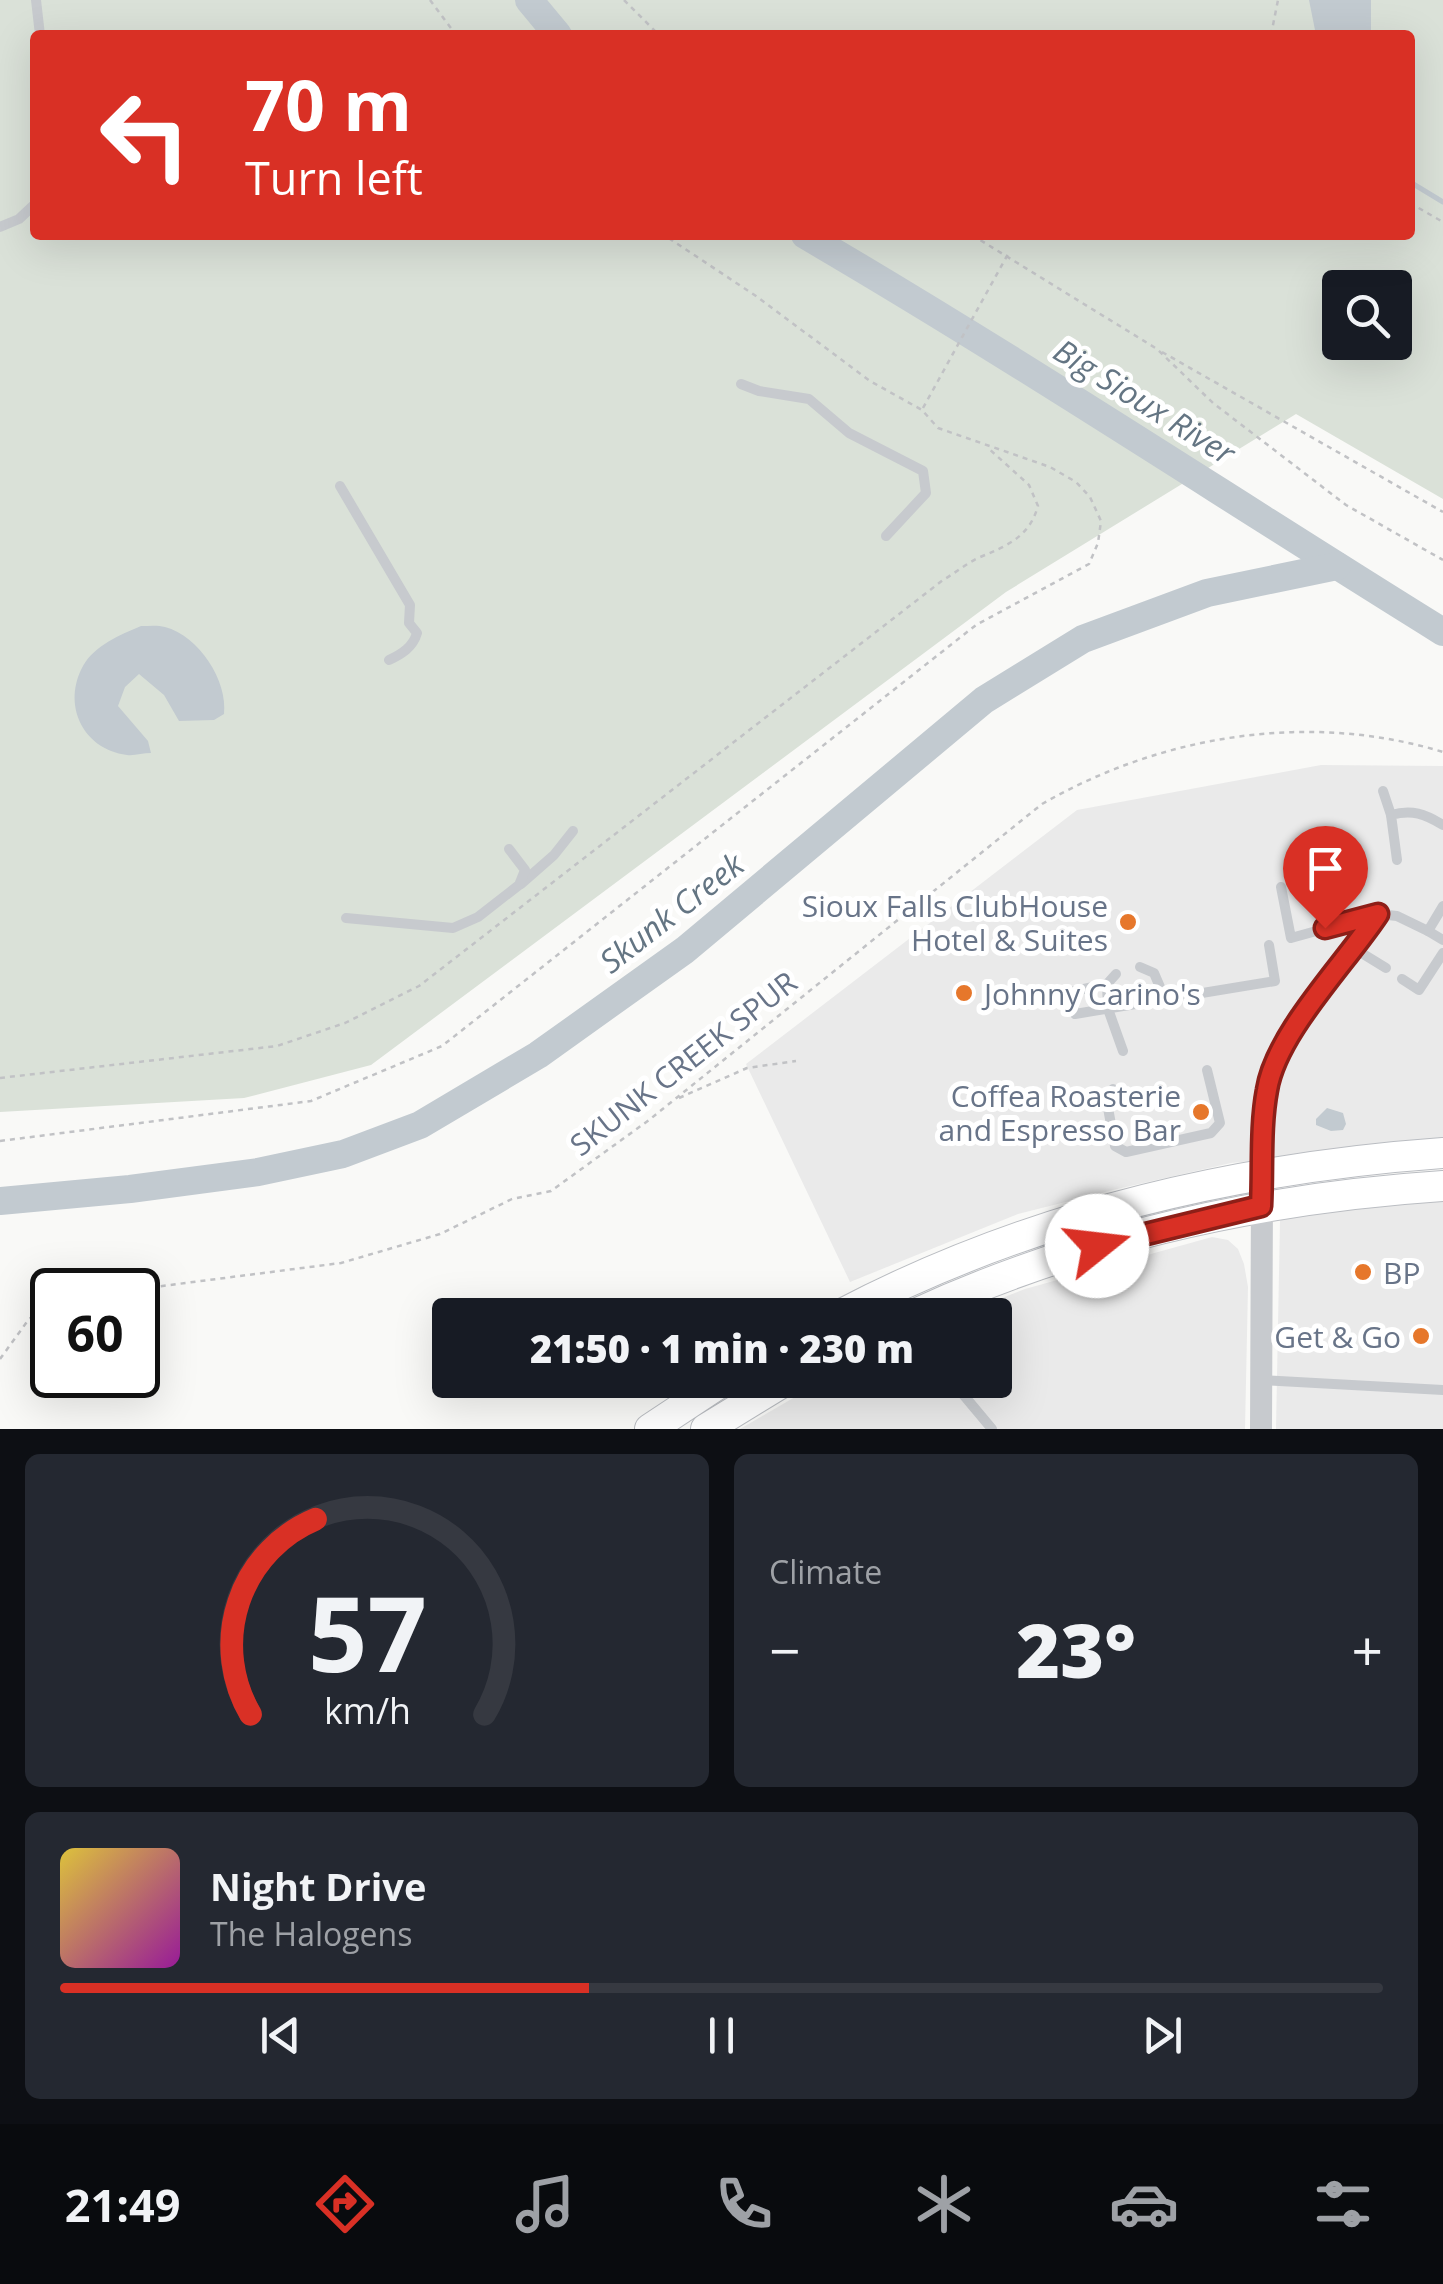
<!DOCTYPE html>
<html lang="en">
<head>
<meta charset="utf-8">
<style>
  :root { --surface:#171b24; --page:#242831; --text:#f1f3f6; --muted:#9ea1a6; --line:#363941; --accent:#d93025 }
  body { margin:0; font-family:"Open Sans",sans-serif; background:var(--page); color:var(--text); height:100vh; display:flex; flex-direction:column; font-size:38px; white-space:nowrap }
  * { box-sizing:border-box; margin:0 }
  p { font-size:32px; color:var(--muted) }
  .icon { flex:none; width:55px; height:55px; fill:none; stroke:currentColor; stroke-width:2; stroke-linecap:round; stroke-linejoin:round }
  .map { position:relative; height:1429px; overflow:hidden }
  .side { display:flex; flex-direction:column; gap:25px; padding:25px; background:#0d0f14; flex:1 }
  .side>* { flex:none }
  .hud { position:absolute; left:30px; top:30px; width:1385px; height:210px; border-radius:10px; box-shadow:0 10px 40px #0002; background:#d93025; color:#fff; overflow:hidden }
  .buttons { position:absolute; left:1322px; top:270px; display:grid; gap:20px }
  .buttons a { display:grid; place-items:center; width:90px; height:90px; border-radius:10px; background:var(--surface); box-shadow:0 10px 40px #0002; font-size:50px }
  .speed { position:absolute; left:30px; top:1268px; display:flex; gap:20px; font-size:50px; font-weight:700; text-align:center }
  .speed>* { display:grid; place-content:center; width:130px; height:130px; border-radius:50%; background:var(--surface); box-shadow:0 10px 40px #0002; line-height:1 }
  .speed .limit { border:5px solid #111; border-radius:15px; background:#fff; color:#111 }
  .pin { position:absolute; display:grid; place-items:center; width:85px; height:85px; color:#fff; margin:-102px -42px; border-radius:50% 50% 50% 0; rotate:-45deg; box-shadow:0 0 10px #0007 }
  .pin .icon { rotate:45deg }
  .me { position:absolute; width:110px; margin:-55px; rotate:74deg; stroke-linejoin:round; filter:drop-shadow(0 0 8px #0008) }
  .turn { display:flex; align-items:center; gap:35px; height:210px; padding:0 50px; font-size:45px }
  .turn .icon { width:130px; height:130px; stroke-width:2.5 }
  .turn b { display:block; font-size:70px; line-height:85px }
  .big { font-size:75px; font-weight:800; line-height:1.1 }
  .side .widget { flex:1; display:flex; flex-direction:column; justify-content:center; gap:15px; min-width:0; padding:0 35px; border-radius:15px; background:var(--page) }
  .side .dial { align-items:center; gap:0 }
  .dial svg { height:260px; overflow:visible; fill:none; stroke:var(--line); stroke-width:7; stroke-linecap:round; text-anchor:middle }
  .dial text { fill:var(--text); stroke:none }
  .song { display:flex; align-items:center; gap:30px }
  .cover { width:120px; height:120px; border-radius:15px; background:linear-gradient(135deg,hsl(50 70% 55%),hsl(300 70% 35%)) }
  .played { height:10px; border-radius:5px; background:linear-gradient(90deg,var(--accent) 40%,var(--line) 40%) }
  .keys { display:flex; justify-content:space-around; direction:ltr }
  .heat { display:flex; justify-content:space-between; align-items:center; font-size:55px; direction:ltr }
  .side .tiles { flex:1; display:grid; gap:25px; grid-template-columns:1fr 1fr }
  .widget:last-child { grid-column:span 2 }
  .trip { position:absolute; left:432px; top:1298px; width:580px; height:100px; border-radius:10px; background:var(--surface); box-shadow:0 10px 40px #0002; font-weight:800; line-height:100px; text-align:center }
  .menu { display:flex; height:160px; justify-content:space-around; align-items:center; background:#090b0e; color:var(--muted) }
  .menu .icon { width:70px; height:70px }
  .menu .on { color:var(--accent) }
  .menu b { font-size:45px; color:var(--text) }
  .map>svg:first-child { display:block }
</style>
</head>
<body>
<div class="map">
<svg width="1443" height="1429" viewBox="0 0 1443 1429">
  <rect width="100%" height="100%" fill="#f9f9f7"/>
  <g fill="#eaeaea">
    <path d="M 1321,765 L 1443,766 L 1443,1144 L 1231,1163 L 1113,1190 L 1018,1214 L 850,1282 L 746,1064 L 1077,810 Z"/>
    <path d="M 1443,1198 L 1443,1429 L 1276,1429 L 1280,1221 L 1285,1217 Z"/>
    <path d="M 1212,1237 L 1228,1240 L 1238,1249 L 1244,1264 L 1248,1287 L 1245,1429 L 740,1429 L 824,1380 L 995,1380 L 995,1315 L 959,1315 L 1025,1289 Z"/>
  </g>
  <path fill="#dae1d8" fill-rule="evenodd" d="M 0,0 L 1443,0 L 1443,499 L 1296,414 L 1006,592 L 371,1065 L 244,1098 L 0,1112 ZM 35,35 L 1410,35 L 1410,235 L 35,235 ZM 1340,288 L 1395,288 L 1395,342 L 1340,342 Z"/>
  <g fill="#c2cad0">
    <path d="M 1309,0 L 1371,0 L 1371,35 L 1316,35 Z"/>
    <path d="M 141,626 C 149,626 158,625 165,627 C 199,636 228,681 224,714 L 214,720 L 179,721 L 164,695 L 139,674 L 125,687 L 118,706 L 148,741 L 151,753 C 143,753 134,756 127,755 C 82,749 62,704 83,666 C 95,645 120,635 141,626 Z"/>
    <path d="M 1327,1108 L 1343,1113 L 1346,1124 L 1343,1130 L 1331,1131 L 1316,1125 L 1316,1119 Z"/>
  </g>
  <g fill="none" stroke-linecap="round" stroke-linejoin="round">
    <path stroke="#c2cad0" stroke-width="5" d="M 1410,182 L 1443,202"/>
    <g stroke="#c2cad0" stroke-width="28">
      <path d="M 529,0 L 558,35"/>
      <path d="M 805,235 C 1022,362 1230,500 1443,632"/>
      <path d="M 0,1201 L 130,1189 L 258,1172 L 343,1154 L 420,1125 L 538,1055 L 685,950 L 984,700 L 1083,639 L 1207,593 L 1337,566"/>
    </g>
    <g stroke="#babdc2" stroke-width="32">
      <g id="primary">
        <path d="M 840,1315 C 1026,1217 1234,1168 1443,1153"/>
        <path d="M 913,1315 C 1080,1238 1260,1198 1443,1186"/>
        <path d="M 650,1429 L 724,1380"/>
        <path d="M 706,1429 L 786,1380"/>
      </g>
    </g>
    <g stroke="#c1c2c5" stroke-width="2.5" stroke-dasharray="5 5" stroke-linecap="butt">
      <path d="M 430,0 L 456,35"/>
      <path d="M 624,0 L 659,35"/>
      <path d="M 1271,35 L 1278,0"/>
      <path d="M 1410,203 L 1443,222"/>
      <path d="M 972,235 L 1157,349 L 1213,403 L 1346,505 L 1443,560"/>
      <path d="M 1162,352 L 1443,512"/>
      <path d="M 923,408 L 1008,254"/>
      <path d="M 0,1078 L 277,1046 L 345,1023 L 419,986 L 943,580 C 955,573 966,564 978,558 C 1006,546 1029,538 1038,506 L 1029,485 L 987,447"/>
      <path d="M 679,1098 L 747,1068 L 796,1061"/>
      <path d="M 0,1141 L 311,1101 L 442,1046 L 976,625 L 1089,564 L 1098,543 L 1101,521 L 1090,497 L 1076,482 L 1050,467 L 938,428 L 922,410 L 870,381 L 756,296 L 664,235"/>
      <path d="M 131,1290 L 341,1263 L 440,1234 L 512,1199 L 551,1191 L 649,1120 L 1042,804 C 1162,735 1309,711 1443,752"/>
      <path d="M 0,1359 L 29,1319 L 52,1305"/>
    </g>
    <g stroke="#c7cace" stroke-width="10">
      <path d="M 36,0 L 40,35"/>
      <path d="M 0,227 L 19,219 L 35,204"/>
      <path d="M 741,384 L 759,391 L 809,399 L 849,433 L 923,471 L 926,493 L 886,536"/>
      <path d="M 340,486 L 410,605 L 409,623 L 417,633 C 413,647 402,654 389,660"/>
      <path d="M 1383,791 L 1391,815"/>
      <path d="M 1397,860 L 1391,815 C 1412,809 1425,814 1443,825"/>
      <path d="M 521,884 L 554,855 L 573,831"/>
      <path d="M 1281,887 L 1291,938 L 1378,914 L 1397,916 L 1428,931 L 1443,906"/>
      <path d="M 346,918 L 453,928 L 478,917 L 519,885 L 525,870 L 509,849"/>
      <path d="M 1428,931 L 1443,940"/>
      <path d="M 1355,949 L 1386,968"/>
      <path d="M 1140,967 L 1154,973 L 1166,1001"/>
      <path d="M 1116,974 L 1107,984 L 1108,1009 L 1123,1051"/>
      <path d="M 1402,979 L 1419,990 L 1443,953"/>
      <path d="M 1107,984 L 1070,992 L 1075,1014 L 1275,981 L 1269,945"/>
      <path d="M 1113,1089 L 1108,1108 L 1115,1146 L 1126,1152 L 1211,1133 L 1220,1123 L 1207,1070"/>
      <path d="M 1262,1174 L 1266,1090 L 1283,1044 L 1378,914"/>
      <path d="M 951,1380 L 992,1429"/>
      <path d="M 1261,1380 L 1443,1390"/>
    </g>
    <path stroke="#c7cace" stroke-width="22" d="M 1261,1429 L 1262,1193"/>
    <use href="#primary" stroke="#fff" stroke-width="30"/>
  </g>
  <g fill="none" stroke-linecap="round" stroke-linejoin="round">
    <g stroke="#8d1f18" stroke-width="25">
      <path id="route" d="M 1097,1246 L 1261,1206 C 1263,1168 1260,1127 1267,1090 C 1276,1033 1345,964 1378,914 L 1325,928"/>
    </g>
    <use href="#route" stroke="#d93025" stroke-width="18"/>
  </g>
  <g fill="#e6772b" stroke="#fff" stroke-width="4">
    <circle cx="1128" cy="922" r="10"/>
    <circle cx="964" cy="993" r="10"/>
    <circle cx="1201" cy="1112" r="10"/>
    <circle cx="1363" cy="1272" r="10"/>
    <circle cx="1421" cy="1336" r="10"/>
  </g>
  <g text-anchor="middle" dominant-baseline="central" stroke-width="10" stroke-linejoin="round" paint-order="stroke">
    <g font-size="30" fill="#687488" stroke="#fff" text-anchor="end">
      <text x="1108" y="905">Sioux Falls ClubHouse<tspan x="1108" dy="34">Hotel &amp; Suites</tspan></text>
      <text x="984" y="993" text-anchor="start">Johnny Carino's</text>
      <text x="1181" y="1095">Coffea Roasterie<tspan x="1181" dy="34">and Espresso Bar</tspan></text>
      <text x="1383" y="1272" text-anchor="start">BP</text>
      <text x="1401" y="1336">Get &amp; Go</text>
    </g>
    <g font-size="30" fill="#687488" stroke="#fff">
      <text transform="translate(683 1063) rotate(-38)">SKUNK CREEK SPUR</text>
    </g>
    <g font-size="32" font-style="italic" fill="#647583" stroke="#fff">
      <text transform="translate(1145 401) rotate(32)">Big Sioux River</text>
      <text transform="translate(671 912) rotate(-38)">Skunk Creek</text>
    </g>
  </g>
</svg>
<div class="buttons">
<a><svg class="icon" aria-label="search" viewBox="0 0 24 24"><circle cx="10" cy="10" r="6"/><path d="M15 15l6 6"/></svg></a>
</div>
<div class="speed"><div class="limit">60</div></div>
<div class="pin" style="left:1325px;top:928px;background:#d93025"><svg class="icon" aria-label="arrive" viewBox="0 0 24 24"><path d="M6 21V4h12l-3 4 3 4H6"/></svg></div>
<svg class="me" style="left:1097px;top:1246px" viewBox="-20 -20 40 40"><circle r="19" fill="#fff"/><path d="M0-13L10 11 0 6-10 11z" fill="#d93025"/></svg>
<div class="trip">21:50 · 1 min · 230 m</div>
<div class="hud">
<div class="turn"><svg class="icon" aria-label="left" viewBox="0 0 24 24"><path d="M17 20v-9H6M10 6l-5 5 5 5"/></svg><div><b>70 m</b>Turn left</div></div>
</div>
</div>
<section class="side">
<div class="tiles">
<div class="widget dial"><svg viewBox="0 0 100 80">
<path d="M14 69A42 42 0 1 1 86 69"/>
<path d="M14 69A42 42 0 0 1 34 9" stroke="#d93025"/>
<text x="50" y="56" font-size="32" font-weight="700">57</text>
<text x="50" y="72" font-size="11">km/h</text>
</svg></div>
<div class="widget"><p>Climate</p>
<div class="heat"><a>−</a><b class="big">23°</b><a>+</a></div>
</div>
<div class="widget">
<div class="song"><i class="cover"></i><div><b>Night Drive</b><p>The Halogens</p></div></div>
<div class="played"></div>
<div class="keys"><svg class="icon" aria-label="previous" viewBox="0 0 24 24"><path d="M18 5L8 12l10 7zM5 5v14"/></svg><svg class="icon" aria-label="pause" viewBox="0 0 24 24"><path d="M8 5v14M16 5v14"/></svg><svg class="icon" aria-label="next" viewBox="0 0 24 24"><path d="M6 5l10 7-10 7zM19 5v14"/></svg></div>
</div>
</div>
</section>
<nav class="menu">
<b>21:49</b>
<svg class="icon on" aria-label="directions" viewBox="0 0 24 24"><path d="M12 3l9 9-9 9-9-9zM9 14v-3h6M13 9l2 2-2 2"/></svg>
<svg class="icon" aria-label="music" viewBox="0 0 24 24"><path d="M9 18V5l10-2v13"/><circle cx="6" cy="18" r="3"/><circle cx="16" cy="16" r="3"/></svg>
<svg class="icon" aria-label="phone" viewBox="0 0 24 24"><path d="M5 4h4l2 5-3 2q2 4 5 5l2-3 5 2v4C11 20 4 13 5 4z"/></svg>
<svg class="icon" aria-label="climate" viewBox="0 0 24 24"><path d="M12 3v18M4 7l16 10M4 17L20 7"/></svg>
<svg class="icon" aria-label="car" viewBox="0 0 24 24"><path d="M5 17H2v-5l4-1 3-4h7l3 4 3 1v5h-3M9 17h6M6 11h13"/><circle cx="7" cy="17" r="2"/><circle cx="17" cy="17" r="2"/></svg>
<svg class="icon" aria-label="filters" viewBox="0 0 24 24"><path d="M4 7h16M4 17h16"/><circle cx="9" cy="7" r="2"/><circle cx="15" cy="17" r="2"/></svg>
</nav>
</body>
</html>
